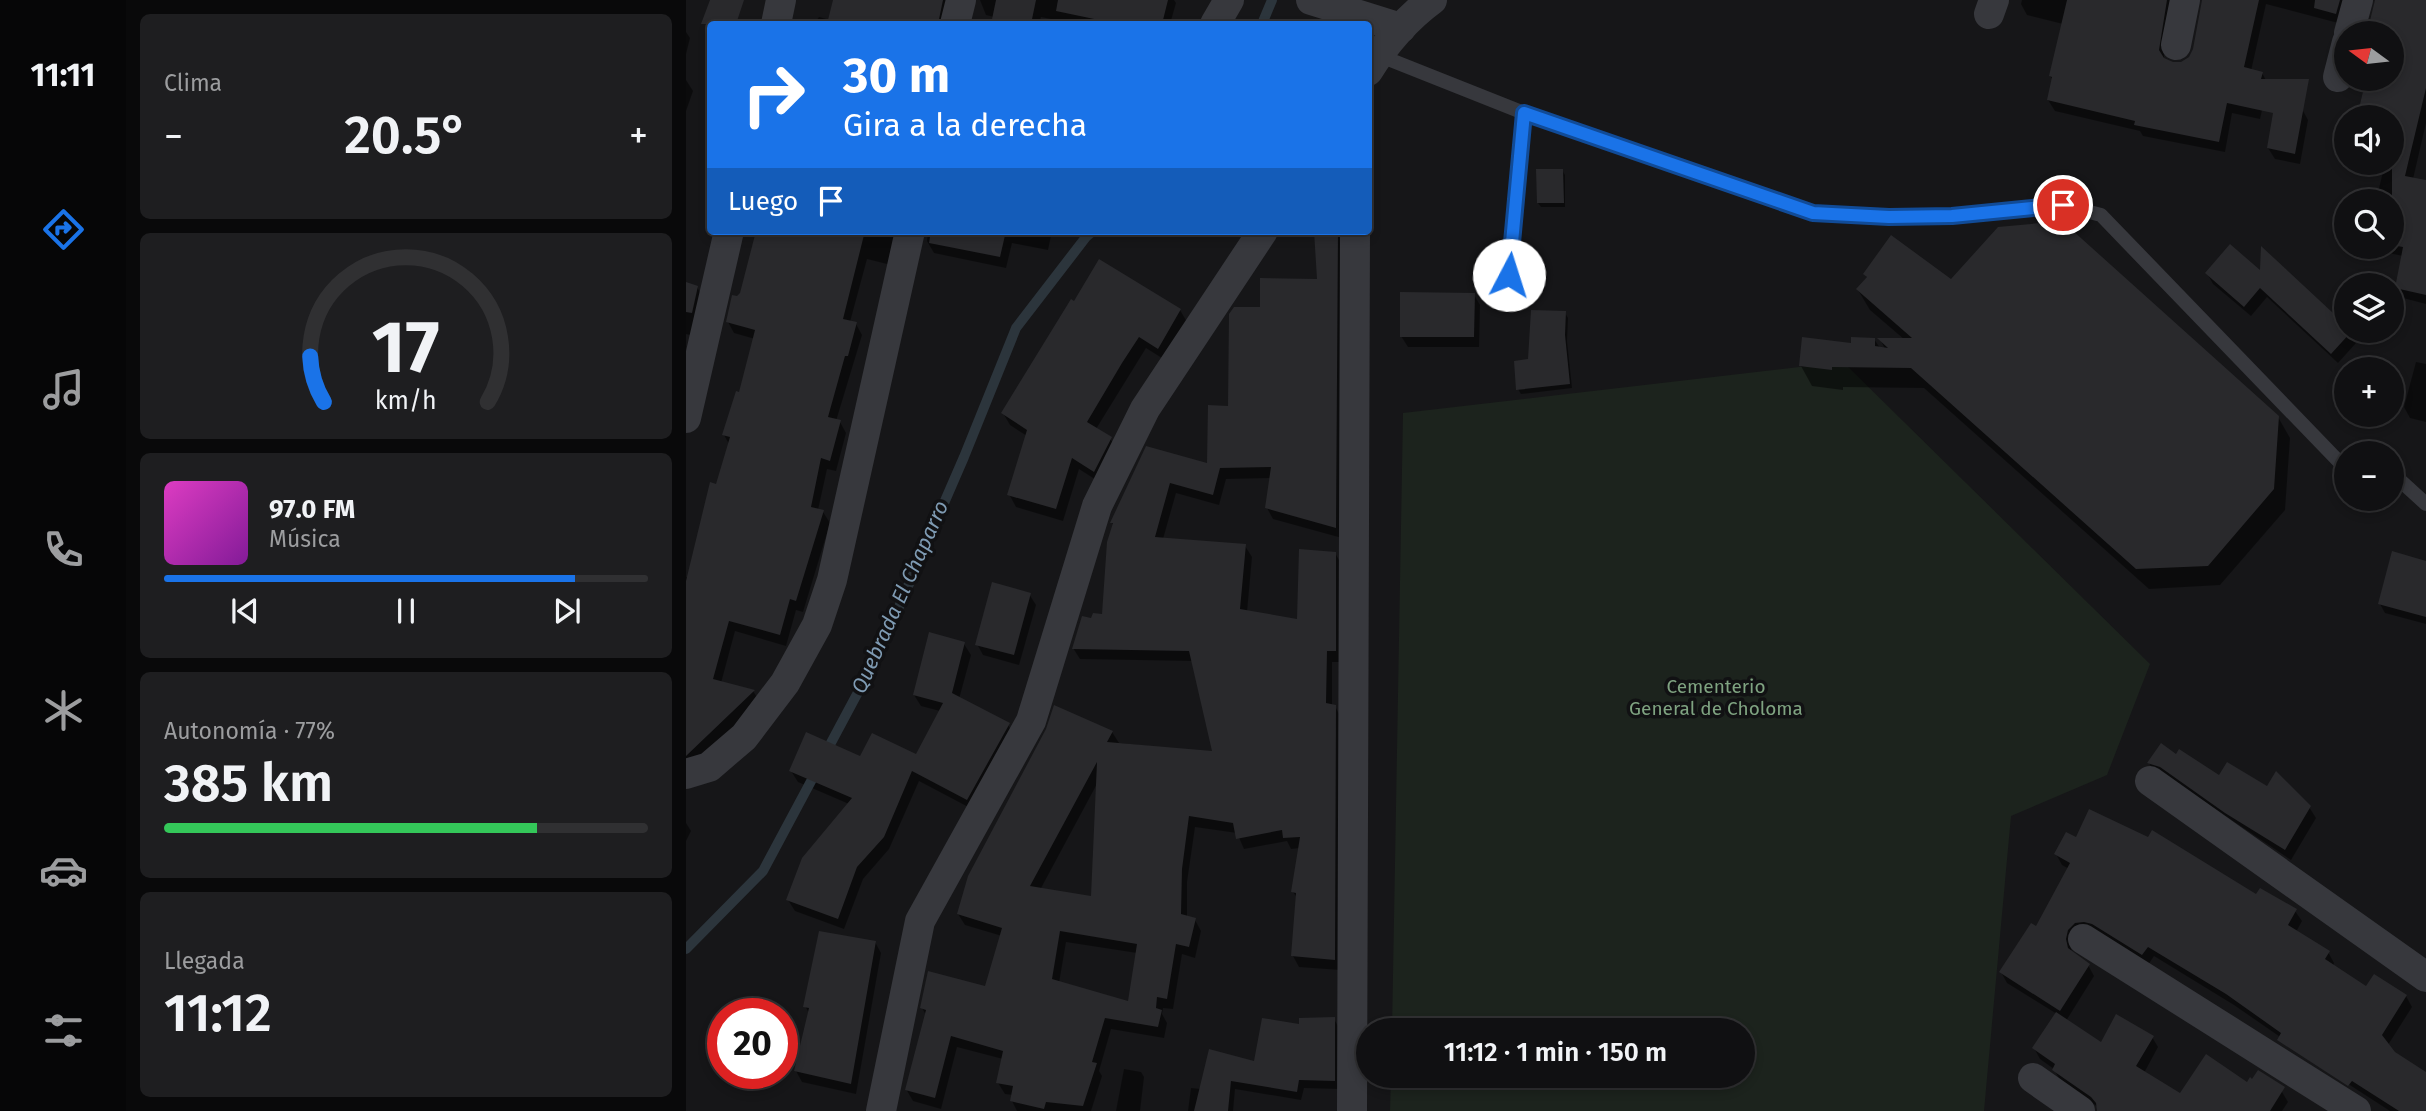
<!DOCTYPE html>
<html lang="es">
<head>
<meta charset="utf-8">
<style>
  :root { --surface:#101012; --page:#1e1e20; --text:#f1f3f6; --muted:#9c9d9f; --line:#303032; --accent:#1a73e8 }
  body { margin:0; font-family:"Fira Sans",sans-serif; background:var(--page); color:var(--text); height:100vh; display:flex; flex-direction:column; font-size:26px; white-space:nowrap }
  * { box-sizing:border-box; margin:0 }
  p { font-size:23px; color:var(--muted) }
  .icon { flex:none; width:38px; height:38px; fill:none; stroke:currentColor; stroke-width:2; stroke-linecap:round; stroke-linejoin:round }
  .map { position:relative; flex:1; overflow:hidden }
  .sheet { display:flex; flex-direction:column; gap:14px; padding:14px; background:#09090a; width:560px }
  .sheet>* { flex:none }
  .hud { position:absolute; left:21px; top:21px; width:665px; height:214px; border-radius:7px; box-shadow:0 4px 10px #0003,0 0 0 2px var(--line); background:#1a73e8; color:#fff; overflow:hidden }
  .needle { width:46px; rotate:285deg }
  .controls { position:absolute; left:1648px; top:21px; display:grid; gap:14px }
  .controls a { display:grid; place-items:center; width:70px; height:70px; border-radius:50%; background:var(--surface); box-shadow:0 4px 10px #0003,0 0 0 2px var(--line); font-size:35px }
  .speed { position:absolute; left:21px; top:998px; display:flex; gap:14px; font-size:35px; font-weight:700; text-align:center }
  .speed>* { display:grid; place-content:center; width:91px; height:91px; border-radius:50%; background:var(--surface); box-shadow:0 4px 10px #0003,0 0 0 2px var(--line); line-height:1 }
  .speed .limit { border:10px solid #d22; background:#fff; color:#111 }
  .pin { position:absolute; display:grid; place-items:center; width:60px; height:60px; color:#fff; margin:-30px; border:4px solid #fff; border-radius:50%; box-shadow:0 2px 7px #0007 }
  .me { position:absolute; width:77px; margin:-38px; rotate:5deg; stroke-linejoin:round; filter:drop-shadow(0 0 5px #0008) }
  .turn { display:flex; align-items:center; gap:24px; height:147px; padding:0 21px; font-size:32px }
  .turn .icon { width:91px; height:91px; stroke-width:2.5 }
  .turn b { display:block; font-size:49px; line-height:60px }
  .then { display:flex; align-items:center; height:66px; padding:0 21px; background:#0003; gap:14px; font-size:26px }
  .big { font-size:52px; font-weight:600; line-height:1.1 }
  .sheet .tile { flex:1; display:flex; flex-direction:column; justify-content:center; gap:10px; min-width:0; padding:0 24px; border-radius:10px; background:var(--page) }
  .sheet .dial { align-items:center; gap:0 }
  .dial svg { height:182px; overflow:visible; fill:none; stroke:var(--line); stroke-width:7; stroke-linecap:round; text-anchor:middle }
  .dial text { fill:var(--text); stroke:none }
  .song { display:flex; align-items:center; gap:21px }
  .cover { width:84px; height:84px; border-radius:10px; background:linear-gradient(135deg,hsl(310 70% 55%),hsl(290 70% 35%)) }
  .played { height:7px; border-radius:4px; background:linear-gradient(90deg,var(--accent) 85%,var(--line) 85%) }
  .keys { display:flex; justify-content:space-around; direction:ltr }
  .heat { display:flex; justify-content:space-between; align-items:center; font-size:38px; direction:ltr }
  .charge { height:10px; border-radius:5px; background:linear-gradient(90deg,#34c759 77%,var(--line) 0) }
  .trip { position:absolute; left:670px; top:1018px; width:399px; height:70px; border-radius:35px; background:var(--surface); box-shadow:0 4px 10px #0003,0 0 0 2px var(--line); font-weight:600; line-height:70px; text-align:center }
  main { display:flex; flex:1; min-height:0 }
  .tabs { display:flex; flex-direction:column; width:126px; justify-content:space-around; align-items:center; background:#060607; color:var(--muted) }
  .tabs .icon { width:49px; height:49px }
  .tabs .current { color:var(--accent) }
  .tabs b { font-size:32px; color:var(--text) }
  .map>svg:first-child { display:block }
</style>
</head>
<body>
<main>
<nav class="tabs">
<b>11:11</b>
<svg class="icon current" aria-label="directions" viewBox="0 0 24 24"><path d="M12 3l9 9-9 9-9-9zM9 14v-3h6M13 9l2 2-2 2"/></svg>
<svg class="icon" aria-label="music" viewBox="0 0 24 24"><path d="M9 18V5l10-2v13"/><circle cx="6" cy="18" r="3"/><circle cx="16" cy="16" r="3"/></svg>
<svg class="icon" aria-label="phone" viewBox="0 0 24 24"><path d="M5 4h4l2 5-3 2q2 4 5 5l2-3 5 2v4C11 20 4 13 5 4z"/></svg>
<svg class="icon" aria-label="climate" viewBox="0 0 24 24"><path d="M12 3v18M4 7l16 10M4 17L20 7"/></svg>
<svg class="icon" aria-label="car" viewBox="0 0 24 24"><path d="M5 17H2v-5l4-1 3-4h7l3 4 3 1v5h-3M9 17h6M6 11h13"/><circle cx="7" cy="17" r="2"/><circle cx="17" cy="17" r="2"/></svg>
<svg class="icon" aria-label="filters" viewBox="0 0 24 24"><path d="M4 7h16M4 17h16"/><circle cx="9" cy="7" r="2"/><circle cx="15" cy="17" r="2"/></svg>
</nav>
<section class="sheet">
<div class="tile"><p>Clima</p>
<div class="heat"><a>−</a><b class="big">20.5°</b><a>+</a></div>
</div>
<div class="tile dial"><svg viewBox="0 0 100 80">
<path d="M14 69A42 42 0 1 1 86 69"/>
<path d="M14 69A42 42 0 0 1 8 49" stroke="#1a73e8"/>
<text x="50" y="56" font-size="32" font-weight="700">17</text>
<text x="50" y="72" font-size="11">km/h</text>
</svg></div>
<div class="tile">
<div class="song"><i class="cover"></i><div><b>97.0 FM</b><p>Música</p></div></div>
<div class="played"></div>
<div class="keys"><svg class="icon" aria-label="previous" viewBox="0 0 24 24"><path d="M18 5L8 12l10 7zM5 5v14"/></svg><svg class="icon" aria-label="pause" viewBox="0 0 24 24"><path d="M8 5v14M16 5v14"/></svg><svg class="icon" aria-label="next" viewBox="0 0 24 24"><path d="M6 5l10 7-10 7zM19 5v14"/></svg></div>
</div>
<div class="tile"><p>Autonomía · 77%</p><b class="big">385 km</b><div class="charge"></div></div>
<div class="tile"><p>Llegada</p><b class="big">11:12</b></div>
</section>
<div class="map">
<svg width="1740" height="1111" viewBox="0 0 1740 1111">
  <rect width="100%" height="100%" fill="#161618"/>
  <path fill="#1c231d" d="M 1157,362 L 1464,664 L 1421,775 L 1325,816 L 1298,1111 L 704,1111 L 705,1076 L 1057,1076 L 1057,1031 L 706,1031 L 717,413 Z"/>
  <g fill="#0007" fill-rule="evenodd">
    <path d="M 149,0 L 268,0 L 260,24 L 128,24 L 133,17 L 144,20 Z"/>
    <path d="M 294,0 L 488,0 L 490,3 L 484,24 L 390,24 L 355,17 L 353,24 L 307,24 L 308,17 L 300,15 Z"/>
    <path d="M 1336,0 L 1492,0 L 1488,8 L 1478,54 L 1478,60 L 1486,64 L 1495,63 L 1504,58 L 1509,50 L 1518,0 L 1665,0 L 1656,24 L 1580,4 L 1565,71 L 1576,73 L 1582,84 L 1574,119 L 1546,113 L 1539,152 L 1457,136 L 1454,131 L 1369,111 L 1362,100 L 1367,80 L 1364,76 L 1377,24 L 1341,15 L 1335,4 Z"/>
    <path d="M 1691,0 L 1740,0 L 1740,123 L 1727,179 L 1740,182 L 1740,304 L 1717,298 L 1711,287 L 1717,256 L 1688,250 L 1686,247 L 1706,247 L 1706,201 L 1690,201 L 1699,163 L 1706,163 L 1706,117 L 1673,117 L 1680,87 L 1674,79 L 1706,79 L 1706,33 L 1683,33 Z"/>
    <path d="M 0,32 L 4,38 L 0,54 Z"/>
    <path d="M 0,80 L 7,91 L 0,111 Z"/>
    <path d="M 1616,109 L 1622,120 L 1614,164 L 1589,159 L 1582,148 Z"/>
    <path d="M 876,170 L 879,175 L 879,207 L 855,207 L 852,203 Z"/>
    <path d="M 72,231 L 217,231 L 205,265 L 181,259 L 164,322 L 170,324 L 176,335 L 150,421 L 154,422 L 160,433 L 150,471 L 141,469 L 132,510 L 137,512 L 144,523 L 117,612 L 110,610 L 100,646 L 49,631 L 35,683 L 67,691 L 74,702 L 21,754 L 0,768 L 0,577 L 3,578 L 32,486 L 43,444 L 38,435 L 55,394 L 69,339 L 48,333 L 42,322 L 55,294 Z"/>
    <path d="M 242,231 L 366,231 L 362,250 L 326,243 L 320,268 L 248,253 L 241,241 Z"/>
    <path d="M 630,231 L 662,231 L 656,538 L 587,519 L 581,508 L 585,478 L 540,479 L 533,505 L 490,493 L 477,539 L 559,546 L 566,557 L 561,612 L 613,621 L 649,553 L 656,565 L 656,662 L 646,662 L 646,706 L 649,706 L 655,718 L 654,970 L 613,967 L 607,956 L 612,899 L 607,892 L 614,848 L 605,849 L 601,841 L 558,849 L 551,833 L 509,827 L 501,882 L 501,917 L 509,920 L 515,931 L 509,958 L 496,954 L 487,1009 L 477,1008 L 476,1014 L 481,1023 L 478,1038 L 425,1029 L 413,1071 L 416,1076 L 405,1111 L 331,1111 L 326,1101 L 327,1095 L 319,1094 L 312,1083 L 317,1059 L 271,1047 L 255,1109 L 227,1101 L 220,1089 L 240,1015 L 236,1008 L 300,989 L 316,936 L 279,925 L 272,914 L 426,732 L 433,743 L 528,753 L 508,661 L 394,659 L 387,648 L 407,621 L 417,616 L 428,525 L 426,523 L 461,448 L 523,466 L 576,309 L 633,281 ZM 412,782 L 407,898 L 354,890 ZM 380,942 L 451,953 L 443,1003 L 373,983 Z"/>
    <path d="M 1521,273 L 1575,274 L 1663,331 L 1670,343 L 1652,363 L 1581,297 L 1565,316 L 1527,284 Z"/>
    <path d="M 1179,274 L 1265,281 L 1592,417 L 1604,438 L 1599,510 L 1534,585 L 1463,589 L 1238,388 L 1157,387 L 1157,390 L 1126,386 L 1115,366 L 1166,345 L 1188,339 L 1194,348 L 1199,349 L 1194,339 L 1219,340 L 1184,310 L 1172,290 L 1182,279 Z"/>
    <path d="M 0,284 L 11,287 L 17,298 L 8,336 L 0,334 Z"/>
    <path d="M 788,295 L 794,305 L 793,347 L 722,347 L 715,336 Z"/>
    <path d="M 494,310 L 501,322 L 479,360 L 460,348 L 410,429 L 424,438 L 431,451 L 415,483 L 393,469 L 377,521 L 330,507 L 323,494 L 341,436 L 324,425 L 317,413 Z"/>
    <path d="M 879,313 L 882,318 L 881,341 L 886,388 L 835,394 L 832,389 L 844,361 Z"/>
    <path d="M 1730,362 L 1740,364 L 1740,422 L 1724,418 L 1718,407 Z"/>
    <path d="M 1740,563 L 1740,624 L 1699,613 L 1694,604 Z"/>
    <path d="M 343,594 L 350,605 L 333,665 L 297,655 L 291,644 Z"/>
    <path d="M 278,644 L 285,655 L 273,699 L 322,725 L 329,736 L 288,810 L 233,781 L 203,849 L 177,879 L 158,929 L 109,911 L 102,900 L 163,804 L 112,782 L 105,771 L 175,758 L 231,756 L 254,711 L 235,706 L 228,695 Z"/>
    <path d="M 1490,756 L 1533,778 L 1581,788 L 1623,807 L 1630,818 L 1605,860 L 1482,777 L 1469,774 L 1463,763 Z"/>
    <path d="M 0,823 L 5,831 L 0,841 Z"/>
    <path d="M 1370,854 L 1571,896 L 1609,911 L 1616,921 L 1610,932 L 1642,952 L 1648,963 L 1647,966 L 1681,988 L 1720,996 L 1726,1007 L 1702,1045 L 1740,1111 L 1704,1111 L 1602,1045 L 1600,1041 L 1548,1005 L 1468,956 L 1462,965 L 1387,941 L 1385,951 L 1402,965 L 1408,976 L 1380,1021 L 1415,1045 L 1466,1037 L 1472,1047 L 1458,1073 L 1495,1096 L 1561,1084 L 1596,1092 L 1602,1102 L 1596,1111 L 1413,1111 L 1412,1107 L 1374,1080 L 1368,1069 L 1354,1059 L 1348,1048 L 1371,1014 L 1321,983 L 1315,972 L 1351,929 L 1383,869 L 1376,865 Z"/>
    <path d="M 189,942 L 195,953 L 170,1094 L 116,1082 L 110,1071 L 123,1013 L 119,1006 Z"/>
    <path d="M 648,1019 L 653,1028 L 653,1089 L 618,1088 L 615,1100 L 549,1089 L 547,1111 L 502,1111 L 505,1088 L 515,1089 L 569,1063 L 615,1026 Z"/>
    <path d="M 438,1069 L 455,1072 L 458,1077 L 454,1111 L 430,1111 Z"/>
  </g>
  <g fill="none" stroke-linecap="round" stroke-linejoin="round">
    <g stroke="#2c353c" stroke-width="10">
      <path d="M 576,24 L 586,0"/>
      <path d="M 139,754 L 193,653 L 278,457 L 330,328 L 400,237 L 407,231"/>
      <path d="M 0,949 L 77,871 L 131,770"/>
    </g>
  </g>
  <g fill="#29292c" fill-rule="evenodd">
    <path d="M 24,0 L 58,0 L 50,24 L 15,24 Z"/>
    <path d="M 147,0 L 257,0 L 252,24 L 141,24 Z"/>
    <path d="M 310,0 L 350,0 L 345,24 L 305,24 Z"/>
    <path d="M 372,0 L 482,0 L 476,24 L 432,24 L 370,11 Z"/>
    <path d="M 1381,0 L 1481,0 L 1473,50 L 1478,58 L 1487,62 L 1495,62 L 1503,57 L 1507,49 L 1516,0 L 1573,0 L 1558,67 L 1577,72 L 1575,79 L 1623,79 L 1609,154 L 1581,148 L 1587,113 L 1541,103 L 1533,142 L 1448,125 L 1449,121 L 1361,100 L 1366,77 L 1363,76 Z"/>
    <path d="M 1629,0 L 1654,0 L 1650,14 L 1628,8 Z"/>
    <path d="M 1689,0 L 1740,0 L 1740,88 L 1719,176 L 1740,180 L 1740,295 L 1709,288 L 1717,247 L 1706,245 L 1706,117 L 1671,117 L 1680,79 L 1706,79 L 1706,33 L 1681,33 Z"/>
    <path d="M 850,169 L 877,169 L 878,203 L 851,203 Z"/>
    <path d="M 1376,221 L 1593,416 L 1588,489 L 1522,566 L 1450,569 L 1225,368 L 1146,367 L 1146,370 L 1113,366 L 1116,337 L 1165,343 L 1165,337 L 1189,338 L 1189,346 L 1202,348 L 1191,338 L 1226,338 L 1170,289 L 1181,277 L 1177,274 L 1205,235 L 1265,279 L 1312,227 Z"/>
    <path d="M 70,231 L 179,231 L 157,319 L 171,322 L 162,356 L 159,356 L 142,417 L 155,420 L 144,461 L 135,458 L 125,507 L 138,510 L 110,601 L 104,599 L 94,635 L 43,621 L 27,679 L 69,690 L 0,756 L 0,581 L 24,482 L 30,484 L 44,437 L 36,435 L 50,391 L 53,392 L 69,330 L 40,322 L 46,295 L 51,296 L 54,293 Z"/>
    <path d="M 245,231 L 320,231 L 314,257 L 243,243 Z"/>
    <path d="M 628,231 L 652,231 L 650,528 L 579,508 L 585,467 L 534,468 L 527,495 L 484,483 L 469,537 L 560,544 L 554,609 L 611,619 L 613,549 L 650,552 L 650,651 L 641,651 L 640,703 L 650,705 L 649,960 L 605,956 L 610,893 L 605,892 L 614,837 L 597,838 L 596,830 L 550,839 L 547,823 L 503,816 L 496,869 L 495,914 L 510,918 L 503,947 L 490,944 L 481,999 L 471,997 L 470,1008 L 476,1010 L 472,1027 L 419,1018 L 406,1062 L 411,1063 L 397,1106 L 360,1102 L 358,1109 L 324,1101 L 327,1086 L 310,1083 L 317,1051 L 265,1036 L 249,1098 L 219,1090 L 240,1010 L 234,1008 L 242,971 L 299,986 L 316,928 L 271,914 L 282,876 L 360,729 L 368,705 L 427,731 L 421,742 L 526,751 L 503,651 L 386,649 L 396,616 L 405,618 L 407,613 L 416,614 L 421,542 L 427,523 L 424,523 L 460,446 L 521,463 L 522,405 L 542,406 L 543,314 L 548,307 L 574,307 L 574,278 L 631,279 ZM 411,762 L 405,896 L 344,886 ZM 374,931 L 451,944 L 442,1001 L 366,979 Z"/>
    <path d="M 1544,244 L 1574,270 L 1575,246 L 1661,326 L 1661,331 L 1666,331 L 1645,354 L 1574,288 L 1558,307 L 1519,273 Z"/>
    <path d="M 413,259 L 495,309 L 472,349 L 453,337 L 436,363 L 401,422 L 426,437 L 408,472 L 386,458 L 370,509 L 321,495 L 341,430 L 315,413 L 385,299 L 388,301 Z"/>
    <path d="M 0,282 L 12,286 L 6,313 L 0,312 Z"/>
    <path d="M 714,292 L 789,293 L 788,337 L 714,337 Z"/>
    <path d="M 845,310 L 880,311 L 879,335 L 884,384 L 830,390 L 828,361 L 842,359 Z"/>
    <path d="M 1706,551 L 1740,561 L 1740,617 L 1692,604 Z"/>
    <path d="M 306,582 L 345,593 L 328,655 L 289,645 Z"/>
    <path d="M 243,632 L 279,642 L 266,693 L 324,723 L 281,800 L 226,771 L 198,837 L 171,867 L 152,919 L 100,900 L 116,858 L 166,798 L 103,771 L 120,732 L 174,756 L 186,733 L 230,754 L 257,703 L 227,695 Z"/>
    <path d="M 1475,743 L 1490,754 L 1493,749 L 1533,775 L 1541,762 L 1581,786 L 1590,771 L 1625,806 L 1599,850 L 1539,813 L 1474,767 L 1461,763 Z"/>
    <path d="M 1403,809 L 1462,837 L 1466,830 L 1570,894 L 1574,888 L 1611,909 L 1602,925 L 1644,951 L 1639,959 L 1680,986 L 1688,974 L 1721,995 L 1696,1035 L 1709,1052 L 1740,1072 L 1740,1111 L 1713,1111 L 1666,1081 L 1662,1086 L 1591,1040 L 1595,1033 L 1540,994 L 1462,947 L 1456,955 L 1406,924 L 1398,922 L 1389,923 L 1382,930 L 1380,939 L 1382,948 L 1404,964 L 1374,1011 L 1313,972 L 1345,923 L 1350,926 L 1384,863 L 1368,854 L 1380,832 L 1390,837 Z"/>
    <path d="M 133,931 L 190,941 L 165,1084 L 108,1071 L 123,1008 L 117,1007 Z"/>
    <path d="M 1370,1012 L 1415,1042 L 1430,1014 L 1468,1036 L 1450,1066 L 1494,1093 L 1520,1054 L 1561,1082 L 1564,1077 L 1566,1079 L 1572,1070 L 1599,1087 L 1584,1111 L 1411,1111 L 1410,1103 L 1405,1097 L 1366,1070 L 1369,1064 L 1346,1048 Z"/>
    <path d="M 649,1017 L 649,1081 L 613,1080 L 611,1092 L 545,1081 L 542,1111 L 508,1111 L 523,1049 L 568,1061 L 576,1018 L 613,1024 L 613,1018 Z"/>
  </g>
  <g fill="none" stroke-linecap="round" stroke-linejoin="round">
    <g stroke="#37383d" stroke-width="14">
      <path d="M 692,55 L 838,113 L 1127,213 L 1204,217 L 1266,216 L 1377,205 L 1415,215 L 1661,470"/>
      <path d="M 823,275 L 838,113"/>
      <path d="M 1706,473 L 1740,504"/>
    </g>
    <g stroke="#37383d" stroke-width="30">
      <path d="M 625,0 L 715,28"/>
      <path d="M 1303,14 L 1308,0"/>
      <path d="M 90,24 L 95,0"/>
      <path d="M 269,24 L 275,0"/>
      <path d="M 529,24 L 543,0"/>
      <path d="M 1663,33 L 1672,0"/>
      <path d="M 1490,45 L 1499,0"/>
      <path d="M 682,71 C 699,44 720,19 746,0"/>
      <path d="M 1652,77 L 1661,42"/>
      <path d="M 0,418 L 43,231"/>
      <path d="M 0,774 L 23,767 L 58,737 L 99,683 L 131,625 L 146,580 L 224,231"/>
      <path d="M 1464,781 L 1740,977"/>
      <path d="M 1397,939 L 1670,1111"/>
      <path d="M 1347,1078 L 1394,1111"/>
      <path d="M 195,1111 L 234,921 L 345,721 L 411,506 L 459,409 L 577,231"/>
      <path d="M 666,1111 L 669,231"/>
    </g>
  </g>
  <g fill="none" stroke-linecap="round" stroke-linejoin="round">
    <g stroke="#114b97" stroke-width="18">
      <path id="route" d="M 823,275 L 838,113 L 1127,213 L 1203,217 L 1266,216 L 1377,205"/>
    </g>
    <use href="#route" stroke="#1a73e8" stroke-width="12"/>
  </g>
  <g text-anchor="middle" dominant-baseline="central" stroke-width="7" stroke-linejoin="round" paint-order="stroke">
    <g font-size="19" fill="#7fa381" stroke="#111113">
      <text x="1030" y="686">Cementerio<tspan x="1030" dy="22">General de Choloma</tspan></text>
    </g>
    <g font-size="21" font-style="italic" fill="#7f9bb3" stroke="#111113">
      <text transform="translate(214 597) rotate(-66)">Quebrada El Chaparro</text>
    </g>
  </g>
</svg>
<div class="controls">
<a><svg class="needle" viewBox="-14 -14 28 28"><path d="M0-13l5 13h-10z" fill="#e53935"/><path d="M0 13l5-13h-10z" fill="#9c9d9f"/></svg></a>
<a><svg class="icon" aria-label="sound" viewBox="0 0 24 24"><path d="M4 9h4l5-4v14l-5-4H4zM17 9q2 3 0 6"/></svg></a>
<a><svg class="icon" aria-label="search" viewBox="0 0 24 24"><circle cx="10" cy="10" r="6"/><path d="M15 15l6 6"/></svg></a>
<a><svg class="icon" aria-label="layers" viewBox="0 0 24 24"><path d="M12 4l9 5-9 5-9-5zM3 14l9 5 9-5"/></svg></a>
<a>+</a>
<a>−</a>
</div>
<div class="speed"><div class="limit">20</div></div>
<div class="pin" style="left:1377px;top:205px;background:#d93025"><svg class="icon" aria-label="arrive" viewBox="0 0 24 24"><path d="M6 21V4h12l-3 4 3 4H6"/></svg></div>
<svg class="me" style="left:823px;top:275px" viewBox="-20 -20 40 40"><circle r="19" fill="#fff"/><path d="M0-13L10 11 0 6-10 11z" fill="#1a73e8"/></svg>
<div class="trip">11:12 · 1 min · 150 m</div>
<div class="hud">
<div class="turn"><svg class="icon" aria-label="right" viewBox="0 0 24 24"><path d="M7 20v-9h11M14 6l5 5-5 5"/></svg><div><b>30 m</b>Gira a la derecha</div></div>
<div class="then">Luego<svg class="icon" aria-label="arrive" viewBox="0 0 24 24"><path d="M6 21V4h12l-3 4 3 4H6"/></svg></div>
</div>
</div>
</main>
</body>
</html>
